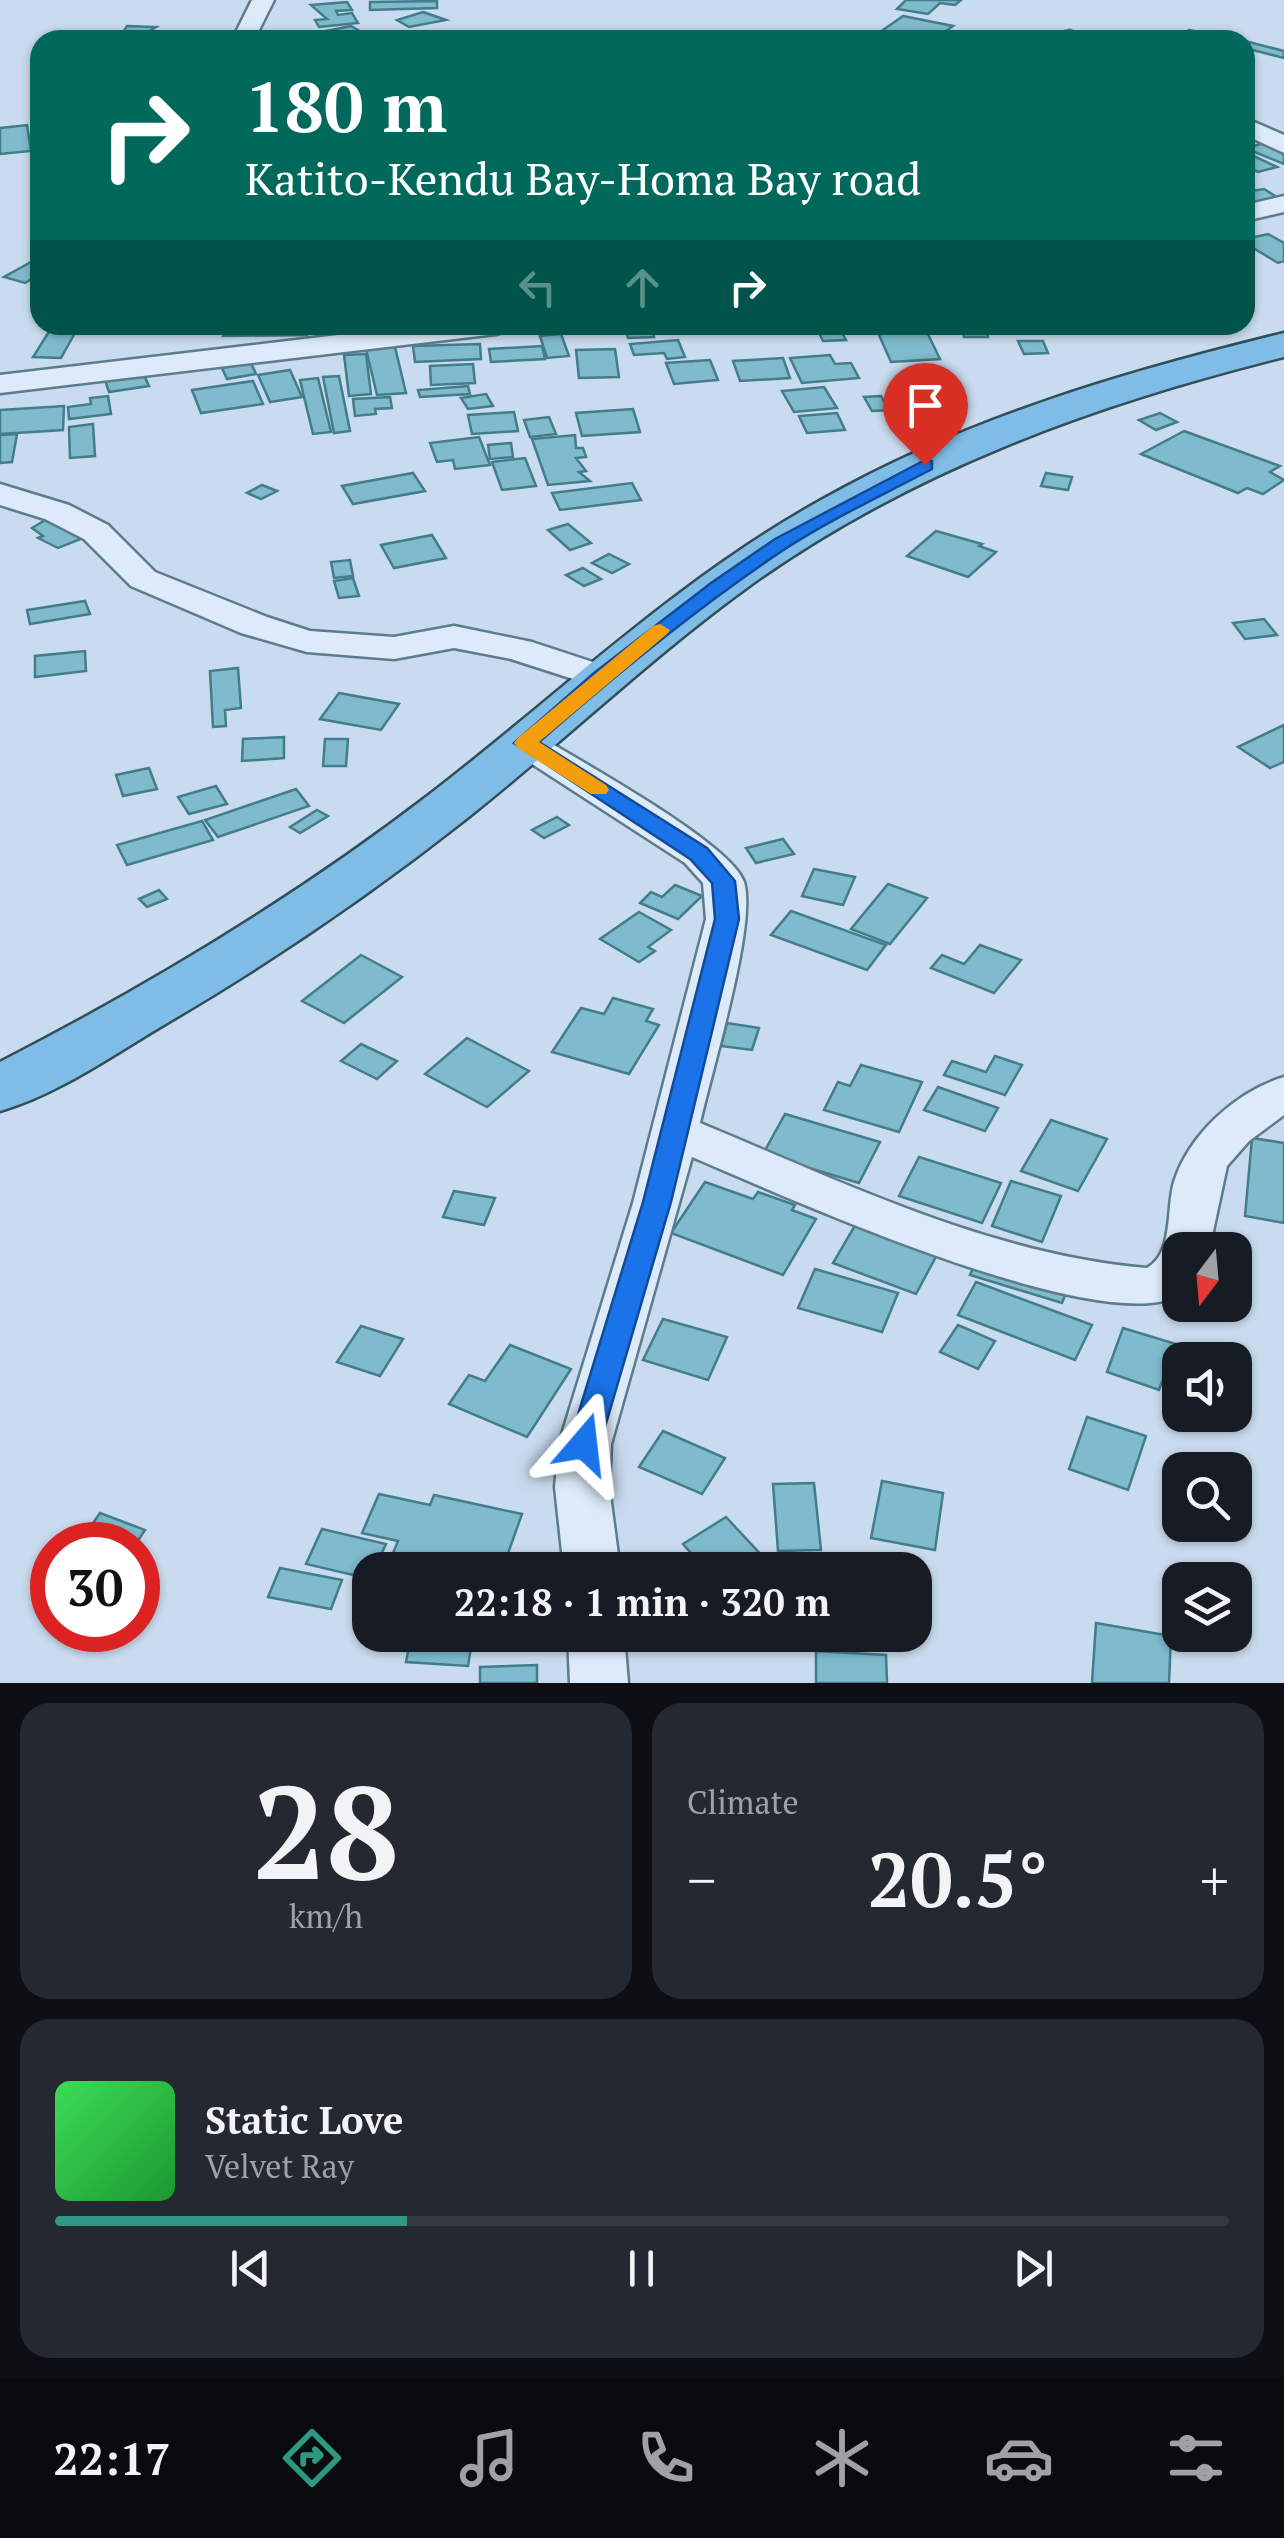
<!DOCTYPE html>
<html lang="en">
<head>
<meta charset="utf-8">
<style>
  :root { --surface:#171b24; --page:#242831; --text:#f1f3f6; --muted:#9ea1a6; --line:#363941; --accent:#2e9983 }
  body { margin:0; font-family:"PT Serif",serif; background:var(--page); color:var(--text); height:100vh; display:flex; flex-direction:column; font-size:38px; white-space:nowrap }
  * { box-sizing:border-box; margin:0 }
  p { font-size:32px; color:var(--muted) }
  .icon { flex:none; width:55px; height:55px; fill:none; stroke:currentColor; stroke-width:2; stroke-linecap:round; stroke-linejoin:round }
  .map { position:relative; height:1683px; overflow:hidden }
  .drawer { display:flex; flex-direction:column; gap:20px; padding:20px; background:#0d0f14; flex:1 }
  .drawer>* { flex:none }
  .top-card { position:absolute; left:30px; top:30px; width:1225px; height:305px; border-radius:30px; box-shadow:0 2px 8px #0004; background:#00695c; color:#fff; overflow:hidden }
  .needle { width:65px; rotate:196deg }
  .buttons { position:absolute; left:1162px; top:1232px; display:grid; gap:20px }
  .buttons a { display:grid; place-items:center; width:90px; height:90px; border-radius:20px; background:var(--surface); box-shadow:0 2px 8px #0004; font-size:50px }
  .speed { position:absolute; left:30px; top:1522px; display:flex; gap:20px; font-size:50px; font-weight:700; text-align:center }
  .speed>* { display:grid; place-content:center; width:130px; height:130px; border-radius:50%; background:var(--surface); box-shadow:0 2px 8px #0004; line-height:1 }
  .speed .limit { border:15px solid #d22; background:#fff; color:#111 }
  .pin { position:absolute; display:grid; place-items:center; width:85px; height:85px; color:#fff; margin:-102px -42px; border-radius:50% 50% 50% 0; rotate:-45deg; box-shadow:0 0 10px #0007 }
  .pin .icon { rotate:45deg }
  .me { position:absolute; width:110px; margin:-55px; rotate:17deg; stroke-linejoin:round; filter:drop-shadow(0 0 8px #0008) }
  .turn { display:flex; align-items:center; gap:35px; height:210px; padding:0 50px; font-size:45px }
  .turn .icon { width:130px; height:130px; stroke-width:2.5 }
  .turn b { display:block; font-size:70px; line-height:85px }
  .lanes { display:flex; align-items:center; height:95px; padding:0 50px; background:#0003; justify-content:center; gap:50px; direction:ltr }
  .lanes .off { opacity:.35 }
  .big { font-size:75px; font-weight:800; line-height:1.1 }
  .drawer .tile { flex:1; display:flex; flex-direction:column; justify-content:center; gap:15px; min-width:0; padding:0 35px; border-radius:30px; background:var(--page) }
  .drawer .dial { align-items:center; gap:0 }
  .dial b { font-size:130px; line-height:1 }
  .song { display:flex; align-items:center; gap:30px }
  .cover { width:120px; height:120px; border-radius:15px; background:linear-gradient(135deg,hsl(130 70% 55%),hsl(130 70% 35%)) }
  .played { height:10px; border-radius:5px; background:linear-gradient(90deg,var(--accent) 30%,var(--line) 30%) }
  .keys { display:flex; justify-content:space-around; direction:ltr }
  .heat { display:flex; justify-content:space-between; align-items:center; font-size:55px; direction:ltr }
  .drawer .tiles { flex:1; display:grid; gap:20px; grid-template-columns:1fr 1fr }
  .tile:last-child { grid-column:span 2 }
  .trip { position:absolute; left:352px; top:1552px; width:580px; height:100px; border-radius:30px; background:var(--surface); box-shadow:0 2px 8px #0004; font-weight:800; line-height:100px; text-align:center }
  .tab-bar { display:flex; height:160px; justify-content:space-around; align-items:center; background:#090b0e; color:var(--muted) }
  .tab-bar .icon { width:70px; height:70px }
  .tab-bar .active { color:var(--accent) }
  .tab-bar b { font-size:45px; color:var(--text) }
  .map>svg:first-child { display:block }
</style>
</head>
<body>
<div class="map">
<svg width="1284" height="1683" viewBox="0 0 1284 1683">
  <rect width="100%" height="100%" fill="#c9dbee"/>
  <g fill="#7fbbcc" stroke="#437c8a" stroke-width="2.5">
    <path d="M 906,0 L 961,0 L 955,5 L 940,3 L 928,14 L 897,9 Z"/>
    <path d="M 437,1 L 437,8 L 370,10 L 370,2 Z"/>
    <path d="M 347,2 L 352,10 L 336,11 L 338,15 L 352,13 L 358,23 L 319,27 L 315,20 L 327,19 L 311,5 Z"/>
    <path d="M 423,12 L 446,20 L 409,27 L 397,20 Z"/>
    <path d="M 903,16 L 953,26 L 934,40 L 873,37 Z"/>
    <path d="M 127,26 L 156,27 L 142,36 L 151,37 L 149,40 L 118,40 Z"/>
    <path d="M 351,26 L 372,38 L 296,40 L 292,37 L 330,34 L 326,31 Z"/>
    <path d="M 1189,30 L 1218,36 L 1213,40 L 1179,38 Z"/>
    <path d="M 1245,41 L 1284,51 L 1284,58 L 1245,48 Z"/>
    <path d="M 27,125 L 31,151 L 0,154 L 0,128 Z"/>
    <path d="M 1265,143 L 1284,152 L 1284,164 L 1245,148 Z"/>
    <path d="M 1245,152 L 1277,167 L 1258,172 L 1245,165 Z"/>
    <path d="M 1264,189 L 1283,201 L 1258,205 L 1245,197 L 1245,192 Z"/>
    <path d="M 1268,234 L 1284,243 L 1284,261 L 1278,263 L 1245,243 L 1245,239 Z"/>
    <path d="M 40,257 L 40,274 L 25,283 L 4,277 Z"/>
    <path d="M 226,325 L 309,325 L 307,335 L 223,336 Z"/>
    <path d="M 624,325 L 651,325 L 654,337 L 628,338 Z"/>
    <path d="M 815,325 L 838,325 L 846,340 L 823,341 Z"/>
    <path d="M 911,325 L 914,331 L 926,330 L 940,359 L 891,362 L 875,326 Z"/>
    <path d="M 986,326 L 988,337 L 964,337 L 962,327 Z"/>
    <path d="M 50,330 L 76,331 L 61,358 L 33,357 Z"/>
    <path d="M 561,334 L 569,356 L 547,358 L 540,336 Z"/>
    <path d="M 678,340 L 685,357 L 667,359 L 664,353 L 634,355 L 630,344 Z"/>
    <path d="M 1018,341 L 1043,341 L 1048,353 L 1024,354 Z"/>
    <path d="M 480,344 L 481,359 L 415,362 L 413,346 Z"/>
    <path d="M 542,346 L 545,359 L 491,362 L 489,349 Z"/>
    <path d="M 395,347 L 406,393 L 377,395 L 366,349 Z"/>
    <path d="M 615,349 L 619,377 L 579,378 L 576,350 Z"/>
    <path d="M 366,354 L 371,394 L 349,396 L 344,355 Z"/>
    <path d="M 830,355 L 835,364 L 851,363 L 859,378 L 802,383 L 790,358 Z"/>
    <path d="M 783,358 L 790,378 L 740,381 L 733,361 Z"/>
    <path d="M 710,360 L 718,380 L 674,384 L 666,363 Z"/>
    <path d="M 251,363 L 256,374 L 227,379 L 222,368 Z"/>
    <path d="M 473,364 L 475,383 L 431,385 L 430,366 Z"/>
    <path d="M 290,370 L 302,397 L 270,402 L 258,375 Z"/>
    <path d="M 144,375 L 149,386 L 109,392 L 105,380 Z"/>
    <path d="M 339,376 L 350,431 L 334,433 L 323,377 Z"/>
    <path d="M 318,378 L 331,432 L 313,434 L 300,380 Z"/>
    <path d="M 253,381 L 263,404 L 201,413 L 192,390 Z"/>
    <path d="M 468,386 L 470,394 L 420,397 L 418,390 Z"/>
    <path d="M 824,387 L 837,408 L 794,412 L 782,391 Z"/>
    <path d="M 486,394 L 493,406 L 468,409 L 461,398 Z"/>
    <path d="M 108,396 L 111,414 L 69,419 L 68,407 L 91,404 L 90,398 Z"/>
    <path d="M 881,396 L 889,410 L 872,411 L 864,397 Z"/>
    <path d="M 390,397 L 392,408 L 375,409 L 376,414 L 355,416 L 353,399 Z"/>
    <path d="M 64,406 L 63,430 L 0,434 L 0,410 Z"/>
    <path d="M 633,409 L 640,432 L 582,436 L 576,413 Z"/>
    <path d="M 514,412 L 518,431 L 472,434 L 468,415 Z"/>
    <path d="M 837,413 L 845,430 L 807,433 L 799,416 Z"/>
    <path d="M 1160,413 L 1177,422 L 1156,430 L 1139,420 Z"/>
    <path d="M 549,417 L 556,434 L 530,437 L 524,420 Z"/>
    <path d="M 93,424 L 95,456 L 70,458 L 69,427 Z"/>
    <path d="M 1184,431 L 1280,466 L 1270,472 L 1284,480 L 1263,494 L 1247,488 L 1238,493 L 1141,454 Z"/>
    <path d="M 17,434 L 12,462 L 0,463 L 0,435 Z"/>
    <path d="M 575,435 L 576,448 L 583,448 L 586,457 L 576,458 L 586,471 L 579,472 L 590,481 L 548,485 L 532,439 Z"/>
    <path d="M 479,437 L 490,465 L 455,469 L 453,460 L 437,462 L 430,443 Z"/>
    <path d="M 511,443 L 513,457 L 490,459 L 488,445 Z"/>
    <path d="M 525,458 L 536,486 L 502,490 L 492,462 Z"/>
    <path d="M 413,473 L 425,491 L 353,504 L 342,486 Z"/>
    <path d="M 1046,473 L 1072,477 L 1068,490 L 1041,486 Z"/>
    <path d="M 632,483 L 641,500 L 560,510 L 552,493 Z"/>
    <path d="M 262,485 L 277,491 L 261,499 L 247,493 Z"/>
    <path d="M 52,516 L 81,539 L 58,548 L 38,538 L 43,536 L 32,528 Z"/>
    <path d="M 568,524 L 591,543 L 570,550 L 548,530 Z"/>
    <path d="M 936,531 L 982,544 L 979,546 L 996,552 L 968,577 L 907,556 Z"/>
    <path d="M 432,535 L 446,558 L 394,568 L 381,545 Z"/>
    <path d="M 609,554 L 629,564 L 612,573 L 592,563 Z"/>
    <path d="M 350,560 L 353,576 L 334,578 L 331,562 Z"/>
    <path d="M 583,568 L 601,579 L 584,586 L 566,575 Z"/>
    <path d="M 353,578 L 359,596 L 339,598 L 334,581 Z"/>
    <path d="M 85,601 L 90,614 L 30,624 L 27,610 Z"/>
    <path d="M 1264,619 L 1277,635 L 1245,639 L 1233,623 Z"/>
    <path d="M 85,651 L 86,671 L 35,677 L 35,656 Z"/>
    <path d="M 238,668 L 241,708 L 225,710 L 226,726 L 213,727 L 210,671 Z"/>
    <path d="M 339,693 L 399,704 L 381,730 L 320,719 Z"/>
    <path d="M 1284,725 L 1284,762 L 1270,768 L 1238,747 Z"/>
    <path d="M 284,737 L 284,758 L 242,761 L 243,739 Z"/>
    <path d="M 325,739 L 348,739 L 346,766 L 323,766 Z"/>
    <path d="M 149,768 L 157,789 L 123,796 L 116,775 Z"/>
    <path d="M 216,786 L 227,804 L 189,814 L 178,797 Z"/>
    <path d="M 296,789 L 309,806 L 218,837 L 205,820 Z"/>
    <path d="M 317,810 L 328,816 L 300,833 L 290,827 Z"/>
    <path d="M 557,817 L 569,825 L 544,838 L 532,830 Z"/>
    <path d="M 202,821 L 213,840 L 127,865 L 117,845 Z"/>
    <path d="M 783,839 L 794,854 L 756,863 L 746,848 Z"/>
    <path d="M 814,869 L 855,877 L 843,905 L 802,896 Z"/>
    <path d="M 888,884 L 927,898 L 890,944 L 851,929 Z"/>
    <path d="M 675,885 L 702,896 L 678,919 L 640,903 L 651,892 L 662,897 Z"/>
    <path d="M 159,890 L 167,899 L 147,907 L 139,899 Z"/>
    <path d="M 791,911 L 886,945 L 867,970 L 771,935 Z"/>
    <path d="M 639,912 L 671,930 L 648,947 L 655,951 L 639,962 L 600,939 Z"/>
    <path d="M 980,945 L 1021,960 L 994,993 L 931,968 L 942,955 L 964,964 Z"/>
    <path d="M 361,955 L 402,977 L 344,1023 L 302,1001 Z"/>
    <path d="M 613,998 L 653,1009 L 646,1021 L 659,1025 L 629,1074 L 552,1052 L 581,1008 L 604,1014 Z"/>
    <path d="M 727,1023 L 759,1028 L 752,1050 L 721,1046 Z"/>
    <path d="M 467,1038 L 529,1071 L 487,1107 L 425,1074 Z"/>
    <path d="M 361,1044 L 397,1061 L 377,1079 L 341,1061 Z"/>
    <path d="M 995,1056 L 1022,1065 L 1005,1095 L 944,1075 L 952,1061 L 986,1072 Z"/>
    <path d="M 861,1065 L 922,1082 L 899,1132 L 824,1110 L 838,1082 L 850,1086 Z"/>
    <path d="M 938,1087 L 998,1108 L 985,1131 L 924,1110 Z"/>
    <path d="M 785,1114 L 880,1142 L 859,1183 L 763,1154 Z"/>
    <path d="M 1051,1120 L 1107,1139 L 1078,1191 L 1021,1171 Z"/>
    <path d="M 1252,1138 L 1284,1143 L 1284,1223 L 1245,1216 Z"/>
    <path d="M 919,1157 L 1001,1183 L 982,1223 L 899,1196 Z"/>
    <path d="M 1011,1181 L 1061,1196 L 1042,1242 L 992,1226 Z"/>
    <path d="M 705,1182 L 753,1199 L 758,1192 L 795,1205 L 792,1210 L 816,1219 L 783,1275 L 671,1233 Z"/>
    <path d="M 454,1191 L 495,1198 L 484,1225 L 443,1217 Z"/>
    <path d="M 857,1222 L 939,1251 L 916,1294 L 833,1263 Z"/>
    <path d="M 979,1254 L 1070,1283 L 1062,1303 L 970,1275 Z"/>
    <path d="M 815,1269 L 898,1293 L 882,1332 L 798,1308 Z"/>
    <path d="M 976,1282 L 1092,1325 L 1075,1360 L 958,1315 Z"/>
    <path d="M 663,1319 L 727,1337 L 708,1380 L 643,1360 Z"/>
    <path d="M 958,1325 L 995,1341 L 978,1369 L 940,1352 Z"/>
    <path d="M 361,1326 L 403,1339 L 380,1376 L 337,1362 Z"/>
    <path d="M 1123,1328 L 1176,1344 L 1159,1390 L 1107,1372 Z"/>
    <path d="M 510,1345 L 571,1369 L 527,1437 L 449,1404 L 469,1375 L 485,1381 Z"/>
    <path d="M 1087,1417 L 1146,1436 L 1128,1490 L 1069,1469 Z"/>
    <path d="M 663,1431 L 725,1458 L 702,1494 L 639,1467 Z"/>
    <path d="M 882,1481 L 943,1493 L 935,1550 L 871,1538 Z"/>
    <path d="M 814,1483 L 821,1550 L 778,1551 L 773,1484 Z"/>
    <path d="M 379,1494 L 430,1505 L 434,1495 L 522,1514 L 502,1570 L 386,1570 L 398,1541 L 362,1533 Z"/>
    <path d="M 100,1513 L 145,1530 L 135,1545 L 78,1545 Z"/>
    <path d="M 726,1517 L 765,1559 L 748,1570 L 706,1570 L 683,1544 Z"/>
    <path d="M 322,1529 L 386,1544 L 374,1570 L 370,1570 L 370,1579 L 306,1564 Z"/>
    <path d="M 280,1568 L 342,1580 L 331,1609 L 268,1597 Z"/>
    <path d="M 1096,1623 L 1171,1636 L 1169,1683 L 1092,1683 Z"/>
    <path d="M 411,1635 L 473,1635 L 468,1666 L 406,1662 Z"/>
    <path d="M 645,1635 L 714,1635 L 715,1641 L 646,1648 Z"/>
    <path d="M 735,1635 L 826,1635 L 828,1648 L 764,1650 L 762,1642 L 736,1643 Z"/>
    <path d="M 816,1651 L 886,1655 L 887,1683 L 816,1683 Z"/>
    <path d="M 537,1665 L 537,1683 L 480,1683 L 480,1667 Z"/>
  </g>
  <g fill="none" stroke-linecap="round" stroke-linejoin="round">
    <g stroke="#5d7c8b" stroke-width="5">
      <g id="minor">
        <path d="M 252,0 L 274,0 L 254,40 L 232,40 Z"/>
        <path d="M 1070,31 L 1086,40 L 1060,40 L 1062,33 Z"/>
        <path d="M 1245,118 L 1284,135 L 1284,153 L 1245,135 Z"/>
        <path d="M 1284,196 L 1284,212 L 1245,221 L 1245,205 Z"/>
        <path d="M 422,325 L 511,325 L 506,331 L 496,334 L 0,393 L 0,375 Z"/>
        <path d="M 0,484 L 69,505 L 108,525 L 155,572 L 267,617 L 310,631 L 394,637 L 454,626 L 532,642 L 614,669 L 619,677 L 614,685 L 601,688 L 511,659 L 454,648 L 394,659 L 307,652 L 241,633 L 131,586 L 84,539 L 45,519 L 0,505 Z"/>
        <path d="M 525,732 L 538,735 C 579,761 731,843 744,882 C 757,924 711,1073 700,1123 C 843,1182 990,1255 1147,1268 C 1174,1253 1166,1208 1174,1182 C 1189,1134 1237,1091 1284,1077 L 1284,1115 L 1249,1141 L 1227,1166 L 1209,1250 L 1180,1250 L 1180,1295 C 1100,1340 780,1194 692,1157 L 611,1444 L 609,1487 L 620,1570 L 564,1570 L 555,1487 L 559,1444 L 633,1203 L 706,919 L 703,883 L 685,863 L 512,751 L 506,743 L 512,735 Z"/>
        <path d="M 568,1635 L 624,1635 L 628,1683 L 570,1683 Z"/>
      </g>
    </g>
    <g stroke="#314e59" stroke-width="5">
      <path id="trunk" d="M 1284,333 L 1284,357 C 1095,404 912,470 752,584 C 652,656 563,742 466,819 C 371,894 271,962 167,1023 C 114,1054 59,1094 0,1111 L 0,1062 C 150,985 296,897 430,794 C 560,694 678,579 823,499 C 967,418 1124,372 1284,333 Z"/>
    </g>
    <use href="#minor" fill="#dceaf9" fill-rule="evenodd"/>
    <use href="#trunk" fill="#7fbce6" fill-rule="evenodd"/>
  </g>
  <path fill="#1a73e8" stroke="#114b97" stroke-width="2.5" d="M 925,460 L 932,461 L 932,469 C 883,495 831,519 785,549 C 698,607 617,674 539,742 L 707,848 L 735,881 L 739,919 L 671,1202 L 600,1444 L 595,1452 L 584,1456 L 574,1452 L 569,1444 L 643,1202 L 715,919 L 712,883 L 690,859 L 514,743 L 594,673 L 711,583 L 775,539 Z"/>
  <path fill="#f59e0b" d="M 660,624 L 670,630 L 667,634 L 539,742 L 606,785 L 609,790 L 606,794 L 591,794 L 518,748 L 514,743 L 518,738 L 653,626 Z"/>
</svg>
<div class="buttons">
<a><svg class="needle" viewBox="-14 -14 28 28"><path d="M0-13l5 13h-10z" fill="#e53935"/><path d="M0 13l5-13h-10z" fill="#9ea1a6"/></svg></a>
<a><svg class="icon" aria-label="sound" viewBox="0 0 24 24"><path d="M4 9h4l5-4v14l-5-4H4zM17 9q2 3 0 6"/></svg></a>
<a><svg class="icon" aria-label="search" viewBox="0 0 24 24"><circle cx="10" cy="10" r="6"/><path d="M15 15l6 6"/></svg></a>
<a><svg class="icon" aria-label="layers" viewBox="0 0 24 24"><path d="M12 4l9 5-9 5-9-5zM3 14l9 5 9-5"/></svg></a>
</div>
<div class="speed"><div class="limit">30</div></div>
<div class="pin" style="left:925px;top:465px;background:#d93025"><svg class="icon" aria-label="arrive" viewBox="0 0 24 24"><path d="M6 21V4h12l-3 4 3 4H6"/></svg></div>
<svg class="me" style="left:584px;top:1444px" viewBox="-20 -20 40 40"><path d="M0-17L14 15 0 8-14 15z" fill="#1a73e8" stroke="#fff" stroke-width="4"/></svg>
<div class="trip">22:18 · 1 min · 320 m</div>
<div class="top-card">
<div class="turn"><svg class="icon" aria-label="right" viewBox="0 0 24 24"><path d="M7 20v-9h11M14 6l5 5-5 5"/></svg><div><b>180 m</b>Katito-Kendu Bay-Homa Bay road</div></div>
<div class="lanes"><svg class="icon off" aria-label="left" viewBox="0 0 24 24"><path d="M17 20v-9H6M10 6l-5 5 5 5"/></svg><svg class="icon off" aria-label="ahead" viewBox="0 0 24 24"><path d="M12 20V5M6 11l6-6 6 6"/></svg><svg class="icon" aria-label="right" viewBox="0 0 24 24"><path d="M7 20v-9h11M14 6l5 5-5 5"/></svg></div>
</div>
</div>
<section class="drawer">
<div class="tiles">
<div class="tile dial"><b>28</b><p>km/h</p></div>
<div class="tile"><p>Climate</p>
<div class="heat"><a>−</a><b class="big">20.5°</b><a>+</a></div>
</div>
<div class="tile">
<div class="song"><i class="cover"></i><div><b>Static Love</b><p>Velvet Ray</p></div></div>
<div class="played"></div>
<div class="keys"><svg class="icon" aria-label="previous" viewBox="0 0 24 24"><path d="M18 5L8 12l10 7zM5 5v14"/></svg><svg class="icon" aria-label="pause" viewBox="0 0 24 24"><path d="M8 5v14M16 5v14"/></svg><svg class="icon" aria-label="next" viewBox="0 0 24 24"><path d="M6 5l10 7-10 7zM19 5v14"/></svg></div>
</div>
</div>
</section>
<nav class="tab-bar">
<b>22:17</b>
<svg class="icon active" aria-label="directions" viewBox="0 0 24 24"><path d="M12 3l9 9-9 9-9-9zM9 14v-3h6M13 9l2 2-2 2"/></svg>
<svg class="icon" aria-label="music" viewBox="0 0 24 24"><path d="M9 18V5l10-2v13"/><circle cx="6" cy="18" r="3"/><circle cx="16" cy="16" r="3"/></svg>
<svg class="icon" aria-label="phone" viewBox="0 0 24 24"><path d="M5 4h4l2 5-3 2q2 4 5 5l2-3 5 2v4C11 20 4 13 5 4z"/></svg>
<svg class="icon" aria-label="climate" viewBox="0 0 24 24"><path d="M12 3v18M4 7l16 10M4 17L20 7"/></svg>
<svg class="icon" aria-label="car" viewBox="0 0 24 24"><path d="M5 17H2v-5l4-1 3-4h7l3 4 3 1v5h-3M9 17h6M6 11h13"/><circle cx="7" cy="17" r="2"/><circle cx="17" cy="17" r="2"/></svg>
<svg class="icon" aria-label="filters" viewBox="0 0 24 24"><path d="M4 7h16M4 17h16"/><circle cx="9" cy="7" r="2"/><circle cx="15" cy="17" r="2"/></svg>
</nav>
</body>
</html>
